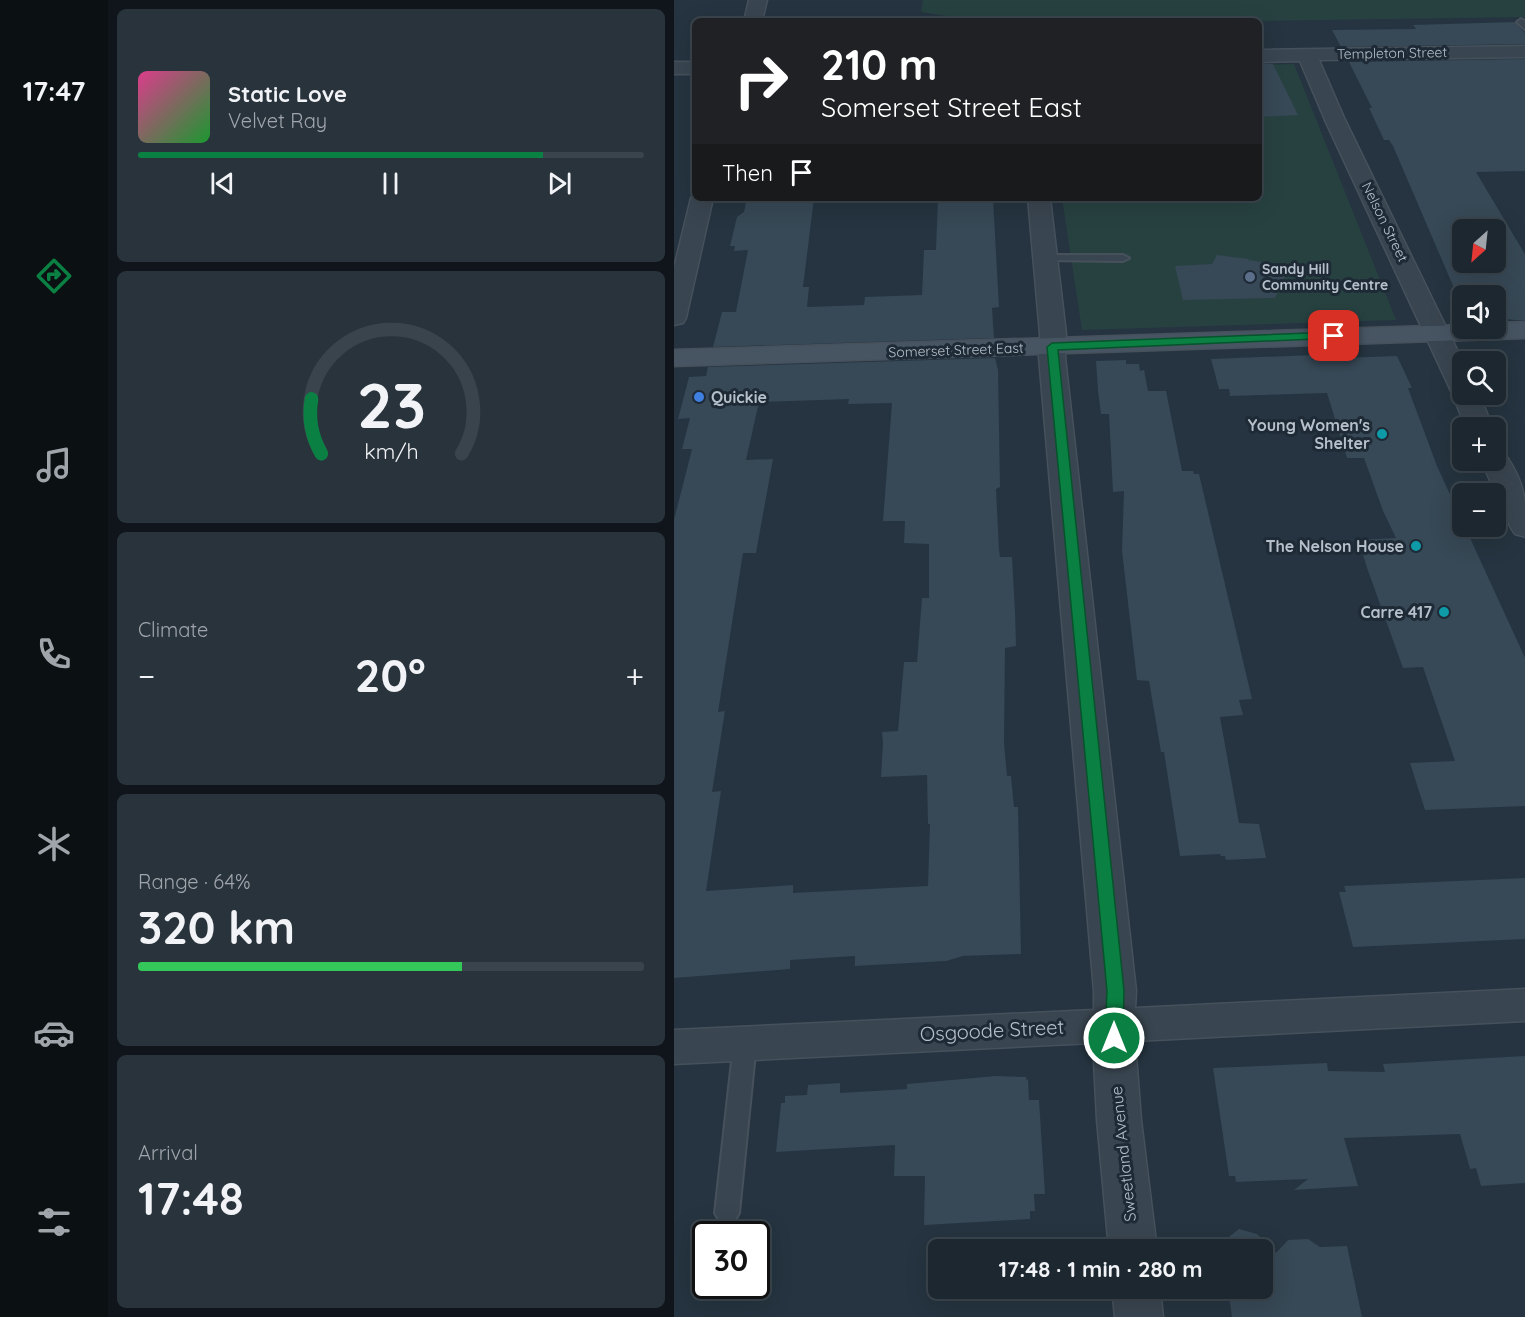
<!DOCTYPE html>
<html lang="en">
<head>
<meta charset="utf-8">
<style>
  :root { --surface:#1c2730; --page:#29333c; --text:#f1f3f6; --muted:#a0a5ab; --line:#3a444c; --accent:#0b8043 }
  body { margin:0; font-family:Quicksand,sans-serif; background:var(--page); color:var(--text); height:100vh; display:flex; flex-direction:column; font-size:22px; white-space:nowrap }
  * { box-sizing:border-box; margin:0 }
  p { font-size:20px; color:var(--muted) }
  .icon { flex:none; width:33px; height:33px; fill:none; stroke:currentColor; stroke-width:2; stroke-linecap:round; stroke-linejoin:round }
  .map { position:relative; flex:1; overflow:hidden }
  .drawer { display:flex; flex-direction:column; gap:9px; padding:9px; background:#0f151a; width:566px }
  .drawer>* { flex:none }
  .banner { position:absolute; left:18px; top:18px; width:570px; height:183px; border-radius:9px; box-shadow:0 6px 24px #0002,0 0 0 2px var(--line); background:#202124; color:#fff; overflow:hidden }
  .needle { width:39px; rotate:207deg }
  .buttons { position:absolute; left:778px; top:219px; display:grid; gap:12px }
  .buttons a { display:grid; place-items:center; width:54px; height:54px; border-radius:9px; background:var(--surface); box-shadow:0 6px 24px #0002,0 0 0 2px var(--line); font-size:30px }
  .speed { position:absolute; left:18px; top:1221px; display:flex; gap:12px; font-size:30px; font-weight:700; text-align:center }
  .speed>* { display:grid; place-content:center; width:78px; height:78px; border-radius:50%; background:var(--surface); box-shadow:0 6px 24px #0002,0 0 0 2px var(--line); line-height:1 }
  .speed .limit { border:3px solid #111; border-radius:9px; background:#fff; color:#111 }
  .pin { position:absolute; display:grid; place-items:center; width:51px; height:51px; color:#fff; margin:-26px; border-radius:12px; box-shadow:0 3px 9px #0006 }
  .me { position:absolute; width:66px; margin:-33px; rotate:0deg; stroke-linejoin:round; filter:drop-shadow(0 0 4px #0008) }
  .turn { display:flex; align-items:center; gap:21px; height:126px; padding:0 30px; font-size:27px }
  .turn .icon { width:78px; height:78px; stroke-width:2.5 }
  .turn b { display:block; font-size:42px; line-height:51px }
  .then { display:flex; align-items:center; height:57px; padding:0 30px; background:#0003; gap:12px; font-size:22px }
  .big { font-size:45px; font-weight:800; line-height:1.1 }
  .drawer .tile { flex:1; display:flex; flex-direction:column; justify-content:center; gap:9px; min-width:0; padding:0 21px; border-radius:9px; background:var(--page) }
  .drawer .dial { align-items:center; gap:0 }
  .dial svg { height:156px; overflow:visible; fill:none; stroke:var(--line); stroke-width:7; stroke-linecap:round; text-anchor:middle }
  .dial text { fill:var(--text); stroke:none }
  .song { display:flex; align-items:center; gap:18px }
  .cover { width:72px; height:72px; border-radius:9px; background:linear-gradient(135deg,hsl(330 70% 55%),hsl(130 70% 35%)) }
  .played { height:6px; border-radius:3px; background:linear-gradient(90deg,var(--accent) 80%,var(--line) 80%) }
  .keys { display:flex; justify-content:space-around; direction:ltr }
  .heat { display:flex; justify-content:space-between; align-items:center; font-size:33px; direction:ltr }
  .charge { height:9px; border-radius:4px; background:linear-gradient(90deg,#34c759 64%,var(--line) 0) }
  .trip { position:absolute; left:254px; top:1239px; width:345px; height:60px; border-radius:9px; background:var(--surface); box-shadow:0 6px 24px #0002,0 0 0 2px var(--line); font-weight:800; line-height:60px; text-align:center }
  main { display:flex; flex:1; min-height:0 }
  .tab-bar { display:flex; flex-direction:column; width:108px; justify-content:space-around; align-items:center; background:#0b1013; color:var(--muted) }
  .tab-bar .icon { width:42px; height:42px }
  .tab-bar .on { color:var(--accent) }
  .tab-bar b { font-size:27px; color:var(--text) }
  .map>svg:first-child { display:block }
</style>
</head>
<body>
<main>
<nav class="tab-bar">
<b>17:47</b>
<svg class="icon on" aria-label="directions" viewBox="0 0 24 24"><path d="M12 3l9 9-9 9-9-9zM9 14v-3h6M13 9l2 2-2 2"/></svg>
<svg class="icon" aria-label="music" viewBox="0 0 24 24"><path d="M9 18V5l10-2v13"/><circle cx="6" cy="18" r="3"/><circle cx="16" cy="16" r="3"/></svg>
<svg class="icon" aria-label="phone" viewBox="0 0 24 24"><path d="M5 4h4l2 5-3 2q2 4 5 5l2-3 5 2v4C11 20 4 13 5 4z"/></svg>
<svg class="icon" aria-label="climate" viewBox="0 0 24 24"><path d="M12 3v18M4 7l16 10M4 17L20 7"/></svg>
<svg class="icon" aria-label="car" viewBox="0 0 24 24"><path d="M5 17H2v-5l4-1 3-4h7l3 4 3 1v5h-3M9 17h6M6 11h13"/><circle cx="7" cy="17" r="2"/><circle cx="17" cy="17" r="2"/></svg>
<svg class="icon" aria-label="filters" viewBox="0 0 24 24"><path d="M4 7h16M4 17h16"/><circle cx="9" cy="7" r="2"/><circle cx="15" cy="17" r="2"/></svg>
</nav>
<section class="drawer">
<div class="tile">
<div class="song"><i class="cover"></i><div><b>Static Love</b><p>Velvet Ray</p></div></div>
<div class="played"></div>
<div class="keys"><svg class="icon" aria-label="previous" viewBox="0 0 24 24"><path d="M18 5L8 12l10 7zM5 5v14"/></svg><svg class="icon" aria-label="pause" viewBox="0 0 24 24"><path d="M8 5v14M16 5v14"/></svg><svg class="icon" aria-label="next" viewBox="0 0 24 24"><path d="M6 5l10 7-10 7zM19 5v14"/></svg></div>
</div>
<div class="tile dial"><svg viewBox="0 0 100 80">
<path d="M14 69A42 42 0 1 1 86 69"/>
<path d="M14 69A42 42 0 0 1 9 41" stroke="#0b8043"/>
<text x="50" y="56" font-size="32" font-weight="700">23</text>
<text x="50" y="72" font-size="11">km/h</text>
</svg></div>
<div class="tile"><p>Climate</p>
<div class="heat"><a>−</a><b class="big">20°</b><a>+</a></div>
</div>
<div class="tile"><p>Range · 64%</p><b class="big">320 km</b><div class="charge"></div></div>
<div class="tile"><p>Arrival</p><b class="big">17:48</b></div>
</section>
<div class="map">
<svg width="852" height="1317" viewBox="0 0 852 1317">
  <rect width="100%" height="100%" fill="#253440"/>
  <g fill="#274141">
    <path d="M 249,0 L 851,0 L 852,17 L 585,21 L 304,21 L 247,12 Z"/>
    <path d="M 620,64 L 722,320 L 408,330 L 388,198 L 585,198 L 585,65 Z"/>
  </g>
  <g fill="#374856" fill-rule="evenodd">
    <path d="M 841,22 L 852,34 L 852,44 L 667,47 L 658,30 L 742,29 L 739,25 Z"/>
    <path d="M 852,59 L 852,171 L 802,172 L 852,256 L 852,320 L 841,320 L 822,318 L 822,296 L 796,296 L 789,282 L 789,309 L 719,146 L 715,140 L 710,140 L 695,108 L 698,108 L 675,62 ZM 789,230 L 822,230 L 822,262 L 789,262 Z"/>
    <path d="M 585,64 L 599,64 L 624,115 L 585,117 Z"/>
    <path d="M 73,198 L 140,198 L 129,287 L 135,287 L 133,307 L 190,305 L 191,297 L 248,295 L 250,250 L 262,250 L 264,198 L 319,198 L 325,307 L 318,308 L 320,338 L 39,347 L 48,312 L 62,312 L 74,250 L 60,251 L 61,246 L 56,246 L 63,217 L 70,212 Z"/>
    <path d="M 543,255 L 575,259 L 574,260 L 616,266 L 601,298 L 509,300 L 501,266 L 538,264 Z"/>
    <path d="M 665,354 L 667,358 L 723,356 L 738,388 L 734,388 L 763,466 L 852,660 L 852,806 L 751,810 L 736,763 L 781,761 L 749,667 L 729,668 L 692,565 L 685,540 L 722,538 L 709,511 L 690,458 L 673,458 L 653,393 L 556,396 L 555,389 L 545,389 L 537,359 Z"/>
    <path d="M 321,358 L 324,370 L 326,487 L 322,489 L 325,550 L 326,557 L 338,557 L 341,612 L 342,646 L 331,648 L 330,743 L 333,776 L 337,776 L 340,807 L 344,807 L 347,954 L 289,956 L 272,961 L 181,966 L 181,956 L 116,960 L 116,969 L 0,978 L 0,520 L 18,449 L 8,449 L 16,418 L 4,419 L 15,377 L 32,376 L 34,367 ZM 175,399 L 174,404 L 218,403 L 209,521 L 231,521 L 230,543 L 255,544 L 255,598 L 248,598 L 243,662 L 230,662 L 224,731 L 208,732 L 209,743 L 207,777 L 253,775 L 254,824 L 256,824 L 254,886 L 119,893 L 119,885 L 32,891 L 47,791 L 38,792 L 51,711 L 44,712 L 69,553 L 82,553 L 99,459 L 72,460 L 85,402 Z"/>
    <path d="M 452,360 L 452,364 L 465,364 L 466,371 L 470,370 L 474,391 L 492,391 L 508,471 L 519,471 L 520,474 L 525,474 L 578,699 L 565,700 L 569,715 L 546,717 L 565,823 L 585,824 L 592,858 L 552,860 L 551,856 L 547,856 L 546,854 L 506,856 L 490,752 L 487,752 L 475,681 L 463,680 L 448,551 L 450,491 L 439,492 L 435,414 L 427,414 L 424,391 L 422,361 Z"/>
    <path d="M 852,878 L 852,939 L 679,947 L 665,892 L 672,892 L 670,886 Z"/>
    <path d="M 852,1056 L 852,1183 L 807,1186 L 802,1168 L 796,1169 L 786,1134 L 670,1138 L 684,1186 L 620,1190 L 634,1179 L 562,1182 L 561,1176 L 555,1176 L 539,1068 L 653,1063 L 654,1071 L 711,1072 L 709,1064 Z"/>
    <path d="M 322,1076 L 352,1077 L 352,1080 L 354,1079 L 355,1100 L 365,1100 L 371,1194 L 360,1194 L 361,1211 L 356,1211 L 356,1219 L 250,1225 L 251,1176 L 220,1176 L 221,1145 L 102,1152 L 107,1103 L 111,1103 L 111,1096 L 133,1095 L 134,1085 L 166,1083 L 166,1093 L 233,1089 L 233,1084 Z"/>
    <path d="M 565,1229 L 583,1234 L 602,1253 L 614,1240 L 634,1239 L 646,1247 L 673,1246 L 688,1317 L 558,1317 L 554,1288 L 588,1288 L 588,1250 L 549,1250 L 551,1240 Z"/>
  </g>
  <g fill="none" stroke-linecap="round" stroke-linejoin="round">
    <g stroke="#46515c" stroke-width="4">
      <g id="lane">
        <path d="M 847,19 L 852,22 L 852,30 L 843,22 Z"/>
        <path d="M 372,255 L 449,255 L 455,258 L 449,261 L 368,260 L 368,256 Z"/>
        <path d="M 71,1035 L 78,1037 L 82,1043 L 65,1213 L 61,1220 L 53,1223 L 45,1220 L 41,1213 L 60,1043 L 64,1037 Z"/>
      </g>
    </g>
    <g stroke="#46515c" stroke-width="3">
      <g id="street">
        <path d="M 75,0 L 93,0 L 88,21 L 70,21 Z"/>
        <path d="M 852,46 L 852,57 L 645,60 L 671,120 L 789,362 L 789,394 L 805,394 L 819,428 L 792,428 L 778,393 L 651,120 L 626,61 L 585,62 L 585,50 Z"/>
        <rect x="0" y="62" width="21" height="12"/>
        <path d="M 21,193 L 21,198 L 39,198 L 12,318 L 9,323 L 0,325 L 0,268 L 17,198 Z"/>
        <path d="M 354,198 L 376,198 L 392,334 L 391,357 L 462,991 L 461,1008 L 852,989 L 852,1021 L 461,1041 L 467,1120 L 483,1250 L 435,1250 L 423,1120 L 419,1043 L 0,1064 L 0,1030 L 420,1010 L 420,991 L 365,357 L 366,334 Z"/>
        <path d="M 822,452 L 831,454 C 852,484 852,502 852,537 L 841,534 L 837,528 L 807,460 L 822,460 Z"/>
        <path d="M 438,1288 L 486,1288 L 489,1317 L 441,1317 Z"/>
      </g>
    </g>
    <g stroke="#46515c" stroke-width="3">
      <path id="secondary" d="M 852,322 L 852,338 L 0,366 L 0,350 L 789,325 L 789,328 L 822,328 L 822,323 Z"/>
    </g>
    <use href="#lane" fill="#394550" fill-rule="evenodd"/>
    <use href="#street" fill="#394550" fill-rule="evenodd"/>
    <use href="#secondary" fill="#475563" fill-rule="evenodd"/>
  </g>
  <path fill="#0b8043" stroke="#07532c" stroke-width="1.5" d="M 660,332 L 666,336 L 664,338 L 384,350 L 450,991 L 449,1038 L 446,1043 L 440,1045 L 434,1043 L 431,1038 L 433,991 L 373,347 L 378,343 Z"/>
  <circle fill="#5c6f8a" stroke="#1e2a35" stroke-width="2" cx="576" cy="277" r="6"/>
  <circle fill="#3f7fe0" stroke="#1e2a35" stroke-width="2" cx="25" cy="397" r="6"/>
  <g fill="#0f9aa8" stroke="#1e2a35" stroke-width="2">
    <circle cx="708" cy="434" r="6"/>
    <circle cx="742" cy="546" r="6"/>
    <circle cx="770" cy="612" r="6"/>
  </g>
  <g text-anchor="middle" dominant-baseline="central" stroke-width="6" stroke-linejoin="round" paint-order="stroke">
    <g font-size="14" fill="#b6c0cb" stroke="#1e2a35">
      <text transform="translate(718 53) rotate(-1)">Templeton Street</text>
      <text transform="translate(711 222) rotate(64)">Nelson Street</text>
      <text transform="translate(282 350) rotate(-2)">Somerset Street East</text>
    </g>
    <g font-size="14" font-weight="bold" fill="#b6c0cb" stroke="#1e2a35" text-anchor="start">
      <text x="588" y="269">Sandy Hill<tspan x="588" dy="16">Community Centre</tspan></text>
    </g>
    <g font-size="16" font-weight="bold" fill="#b6c0cb" stroke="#1e2a35" text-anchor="end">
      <text x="37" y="397" text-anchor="start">Quickie</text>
      <text x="696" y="425">Young Women's<tspan x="696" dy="18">Shelter</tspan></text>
      <text x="730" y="546">The Nelson House</text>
      <text x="758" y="612">Carre 417</text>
    </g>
    <g font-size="16" fill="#b6c0cb" stroke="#1e2a35">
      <text transform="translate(449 1154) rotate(-96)">Sweetland Avenue</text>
    </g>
    <g font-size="20" fill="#b6c0cb" stroke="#1e2a35">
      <text transform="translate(318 1030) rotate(-3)">Osgoode Street</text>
    </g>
  </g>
</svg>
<div class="buttons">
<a><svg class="needle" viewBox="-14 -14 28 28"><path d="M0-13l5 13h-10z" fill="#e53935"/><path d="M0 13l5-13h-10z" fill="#a0a5ab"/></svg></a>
<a><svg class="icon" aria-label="sound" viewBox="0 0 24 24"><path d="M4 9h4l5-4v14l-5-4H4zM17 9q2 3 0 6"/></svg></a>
<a><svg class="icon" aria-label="search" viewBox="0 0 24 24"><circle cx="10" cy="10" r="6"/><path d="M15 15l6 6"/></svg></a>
<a>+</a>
<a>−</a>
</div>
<div class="speed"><div class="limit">30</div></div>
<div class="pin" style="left:660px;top:336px;background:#d93025"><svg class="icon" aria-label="arrive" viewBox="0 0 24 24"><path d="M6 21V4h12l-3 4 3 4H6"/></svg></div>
<svg class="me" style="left:440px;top:1038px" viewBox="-20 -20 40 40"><circle r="17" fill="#0b8043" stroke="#fff" stroke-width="3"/><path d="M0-11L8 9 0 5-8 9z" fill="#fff"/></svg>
<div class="trip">17:48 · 1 min · 280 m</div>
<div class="banner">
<div class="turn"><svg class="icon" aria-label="right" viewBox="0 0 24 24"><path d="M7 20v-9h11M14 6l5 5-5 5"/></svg><div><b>210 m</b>Somerset Street East</div></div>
<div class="then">Then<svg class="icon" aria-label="arrive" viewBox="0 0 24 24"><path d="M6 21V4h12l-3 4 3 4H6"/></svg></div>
</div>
</div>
</main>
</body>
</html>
